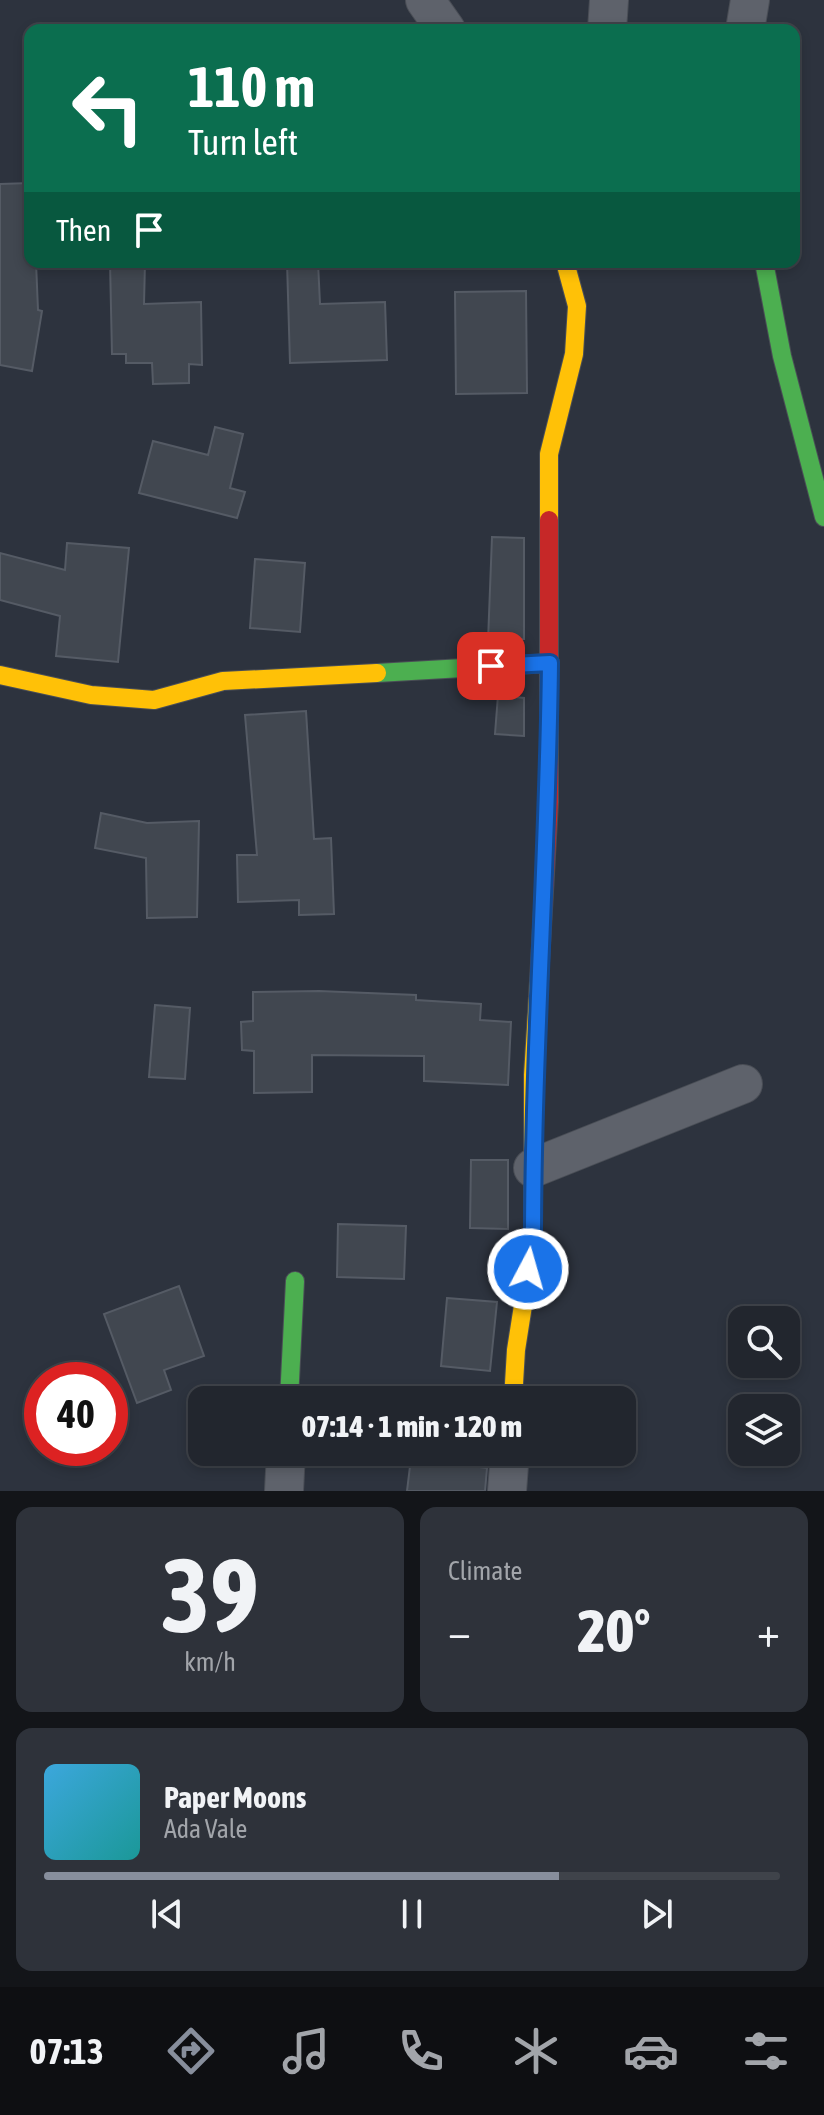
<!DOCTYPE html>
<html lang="en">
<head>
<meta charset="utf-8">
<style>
  :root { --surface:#22262e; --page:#2e323a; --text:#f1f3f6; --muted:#a2a5aa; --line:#3f434a; --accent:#878e9c }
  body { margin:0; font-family:"Asap Condensed",sans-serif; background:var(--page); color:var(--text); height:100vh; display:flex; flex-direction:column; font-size:30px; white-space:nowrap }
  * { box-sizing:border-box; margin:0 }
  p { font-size:26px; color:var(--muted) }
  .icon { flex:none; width:44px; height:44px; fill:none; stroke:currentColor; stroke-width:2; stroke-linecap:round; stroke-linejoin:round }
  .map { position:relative; height:1491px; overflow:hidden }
  .panel { display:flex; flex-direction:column; gap:16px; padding:16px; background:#131519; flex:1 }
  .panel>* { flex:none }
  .banner { position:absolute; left:24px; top:24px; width:776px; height:244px; border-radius:16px; box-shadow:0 4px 12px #0003,0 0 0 2px var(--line); background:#0b6e4f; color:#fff; overflow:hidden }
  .controls { position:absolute; left:728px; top:1306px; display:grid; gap:16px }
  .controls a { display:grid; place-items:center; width:72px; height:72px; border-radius:16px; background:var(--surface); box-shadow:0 4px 12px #0003,0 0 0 2px var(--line); font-size:40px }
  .speed { position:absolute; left:24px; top:1362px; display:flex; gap:16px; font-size:40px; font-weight:700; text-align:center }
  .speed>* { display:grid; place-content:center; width:104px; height:104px; border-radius:50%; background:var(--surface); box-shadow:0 4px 12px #0003,0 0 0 2px var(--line); line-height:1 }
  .speed .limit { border:12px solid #d22; background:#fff; color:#111 }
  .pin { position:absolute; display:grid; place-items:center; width:68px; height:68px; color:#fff; margin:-34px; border-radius:16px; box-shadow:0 4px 12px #0006 }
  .me { position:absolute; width:88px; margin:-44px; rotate:6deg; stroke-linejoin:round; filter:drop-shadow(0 0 6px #0008) }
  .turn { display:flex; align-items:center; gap:28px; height:168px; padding:0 32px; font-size:36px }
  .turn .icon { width:104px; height:104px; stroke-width:2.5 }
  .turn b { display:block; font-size:56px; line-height:68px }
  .then { display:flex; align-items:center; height:76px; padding:0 32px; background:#0003; gap:16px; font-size:30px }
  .big { font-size:60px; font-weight:800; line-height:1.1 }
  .panel .widget { flex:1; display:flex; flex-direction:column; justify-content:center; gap:12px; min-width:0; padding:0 28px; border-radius:16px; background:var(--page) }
  .panel .dial { align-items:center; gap:0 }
  .dial b { font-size:104px; line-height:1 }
  .song { display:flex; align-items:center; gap:24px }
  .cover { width:96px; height:96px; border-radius:12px; background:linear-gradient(135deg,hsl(200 70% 55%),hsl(180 70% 35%)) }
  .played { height:8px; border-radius:4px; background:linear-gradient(90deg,var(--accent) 70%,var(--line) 70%) }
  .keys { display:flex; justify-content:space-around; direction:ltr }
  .heat { display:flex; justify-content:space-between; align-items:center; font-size:44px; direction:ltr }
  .panel .tiles { flex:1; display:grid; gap:16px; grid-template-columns:1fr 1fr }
  .widget:last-child { grid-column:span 2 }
  .trip { position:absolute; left:188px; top:1386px; width:448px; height:80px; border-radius:16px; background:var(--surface); box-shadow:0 4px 12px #0003,0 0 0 2px var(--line); font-weight:800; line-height:80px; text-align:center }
  .dock { display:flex; height:128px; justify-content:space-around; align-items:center; background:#0e0f12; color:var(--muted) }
  .dock .icon { width:56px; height:56px }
  .dock .on { color:var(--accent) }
  .dock b { font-size:36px; color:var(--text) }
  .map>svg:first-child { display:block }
</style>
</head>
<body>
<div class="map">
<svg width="824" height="1491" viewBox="0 0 824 1491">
  <rect width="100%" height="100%" fill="#2d333e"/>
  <g fill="#414750" stroke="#555b65" stroke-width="2">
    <path d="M 30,183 L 30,262 L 36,262 L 38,310 L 42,311 L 32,371 L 0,365 L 0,184 Z"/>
    <path d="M 110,262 L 145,262 L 144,304 L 201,302 L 202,365 L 189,364 L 189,383 L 153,384 L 152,363 L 126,363 L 126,354 L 112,354 Z"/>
    <path d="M 287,262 L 318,262 L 320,304 L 385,302 L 387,360 L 290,363 Z"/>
    <path d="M 526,291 L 527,393 L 456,394 L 455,292 Z"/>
    <path d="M 215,427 L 243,434 L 230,488 L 245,492 L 237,518 L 139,493 L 153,441 L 208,455 Z"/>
    <path d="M 492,537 L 524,538 L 524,639 L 488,641 Z"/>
    <path d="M 67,543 L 129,548 L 118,662 L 56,656 L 60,616 L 0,600 L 0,553 L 65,570 Z"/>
    <path d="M 255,559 L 305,563 L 300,632 L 250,628 Z"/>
    <path d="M 498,695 L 524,698 L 524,736 L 495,734 Z"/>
    <path d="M 306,711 L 314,839 L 331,838 L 334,914 L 299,915 L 299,900 L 238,902 L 237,855 L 257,855 L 245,715 Z"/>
    <path d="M 101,813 L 147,823 L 199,821 L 197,917 L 147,918 L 146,858 L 95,848 Z"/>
    <path d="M 319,991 L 416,995 L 416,1000 L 481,1004 L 480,1020 L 511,1022 L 508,1085 L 424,1081 L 424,1056 L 312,1055 L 312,1092 L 254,1093 L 254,1051 L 242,1050 L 241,1022 L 253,1021 L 253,992 Z"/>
    <path d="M 155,1005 L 190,1008 L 185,1079 L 149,1077 Z"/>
    <path d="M 471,1160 L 508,1160 L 508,1229 L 470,1228 Z"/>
    <path d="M 338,1224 L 406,1226 L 404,1279 L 337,1277 Z"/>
    <path d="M 179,1286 L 204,1356 L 164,1370 L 171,1390 L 137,1403 L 104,1314 Z"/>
    <path d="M 447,1298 L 497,1302 L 490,1371 L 441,1366 Z"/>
    <path d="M 411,1458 L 487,1468 L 485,1491 L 407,1491 Z"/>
  </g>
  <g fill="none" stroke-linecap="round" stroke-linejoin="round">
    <g stroke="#4a4e56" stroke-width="40">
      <g id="street">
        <path d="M 425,0 L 446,30"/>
        <path d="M 607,30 L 609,0"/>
        <path d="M 745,30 L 750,0"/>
        <path d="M 533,1168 L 743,1084"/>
        <path d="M 284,1491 L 286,1452"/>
        <path d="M 507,1491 L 510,1452"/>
      </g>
    </g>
    <g stroke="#4a4e56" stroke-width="20">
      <g id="fast">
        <path d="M 764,262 L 782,356 L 824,517"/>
        <path d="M 377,673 L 550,663"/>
        <path d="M 289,1400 L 295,1281"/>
      </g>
    </g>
    <g stroke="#4a4e56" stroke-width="20">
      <g id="slow">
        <path d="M 549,520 L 549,454 L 574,354 L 577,306 L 565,262"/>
        <path d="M 0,675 L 91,695 L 154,700 L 223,681 L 377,673"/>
        <path d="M 513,1400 L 516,1350 L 533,1242 L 533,1075 L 539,981"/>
      </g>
    </g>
    <g stroke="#4a4e56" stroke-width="20">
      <path id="jam" d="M 539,981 L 549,802 L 549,520"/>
    </g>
    <use href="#street" stroke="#5e626b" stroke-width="38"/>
    <use href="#fast" stroke="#4caf50" stroke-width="18"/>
    <use href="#slow" stroke="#ffc107" stroke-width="18"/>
    <use href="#jam" stroke="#c62828" stroke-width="18"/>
  </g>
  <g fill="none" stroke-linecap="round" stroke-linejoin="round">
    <g stroke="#114b97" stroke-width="20">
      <path id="route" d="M 491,666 L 550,663 C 548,856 533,1049 533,1242 L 528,1269"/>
    </g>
    <use href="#route" stroke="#1a73e8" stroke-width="14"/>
  </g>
</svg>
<div class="controls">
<a><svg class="icon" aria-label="search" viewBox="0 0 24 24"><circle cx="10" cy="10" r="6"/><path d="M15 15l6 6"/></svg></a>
<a><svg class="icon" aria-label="layers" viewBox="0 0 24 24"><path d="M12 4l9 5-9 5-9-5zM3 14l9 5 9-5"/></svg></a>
</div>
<div class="speed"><div class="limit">40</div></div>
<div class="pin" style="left:491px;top:666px;background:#d93025"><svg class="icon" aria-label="arrive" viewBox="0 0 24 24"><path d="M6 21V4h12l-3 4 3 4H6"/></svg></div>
<svg class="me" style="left:528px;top:1269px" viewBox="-20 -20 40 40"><circle r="17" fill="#1a73e8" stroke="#fff" stroke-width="3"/><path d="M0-11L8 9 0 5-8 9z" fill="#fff"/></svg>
<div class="trip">07:14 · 1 min · 120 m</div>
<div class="banner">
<div class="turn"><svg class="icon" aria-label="left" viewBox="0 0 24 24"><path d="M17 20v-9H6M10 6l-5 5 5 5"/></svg><div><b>110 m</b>Turn left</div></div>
<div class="then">Then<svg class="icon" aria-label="arrive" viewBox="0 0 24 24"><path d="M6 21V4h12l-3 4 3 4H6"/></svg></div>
</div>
</div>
<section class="panel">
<div class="tiles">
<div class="widget dial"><b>39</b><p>km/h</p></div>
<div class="widget"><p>Climate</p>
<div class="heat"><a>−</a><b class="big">20°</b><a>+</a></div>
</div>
<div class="widget">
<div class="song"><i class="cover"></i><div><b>Paper Moons</b><p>Ada Vale</p></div></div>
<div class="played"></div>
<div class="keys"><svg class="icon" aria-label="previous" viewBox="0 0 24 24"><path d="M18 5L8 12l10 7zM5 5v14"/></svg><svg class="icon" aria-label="pause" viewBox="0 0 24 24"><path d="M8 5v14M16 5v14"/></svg><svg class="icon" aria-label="next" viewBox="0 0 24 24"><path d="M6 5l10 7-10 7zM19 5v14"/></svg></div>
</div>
</div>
</section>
<nav class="dock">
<b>07:13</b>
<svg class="icon on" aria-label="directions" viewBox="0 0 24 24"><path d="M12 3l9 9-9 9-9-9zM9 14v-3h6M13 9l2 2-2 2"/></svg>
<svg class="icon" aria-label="music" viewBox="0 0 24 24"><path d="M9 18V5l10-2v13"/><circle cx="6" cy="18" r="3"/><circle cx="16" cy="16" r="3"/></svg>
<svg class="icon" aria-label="phone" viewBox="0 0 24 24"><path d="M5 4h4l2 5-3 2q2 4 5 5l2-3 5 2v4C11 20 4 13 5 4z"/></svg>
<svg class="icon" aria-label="climate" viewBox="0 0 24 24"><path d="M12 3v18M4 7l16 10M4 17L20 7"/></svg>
<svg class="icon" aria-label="car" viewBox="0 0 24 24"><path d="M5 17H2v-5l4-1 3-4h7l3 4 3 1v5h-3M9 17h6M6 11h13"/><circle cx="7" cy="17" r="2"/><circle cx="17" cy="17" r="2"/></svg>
<svg class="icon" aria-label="filters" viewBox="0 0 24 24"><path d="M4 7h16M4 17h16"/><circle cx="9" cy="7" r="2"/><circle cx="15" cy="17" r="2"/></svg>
</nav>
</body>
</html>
